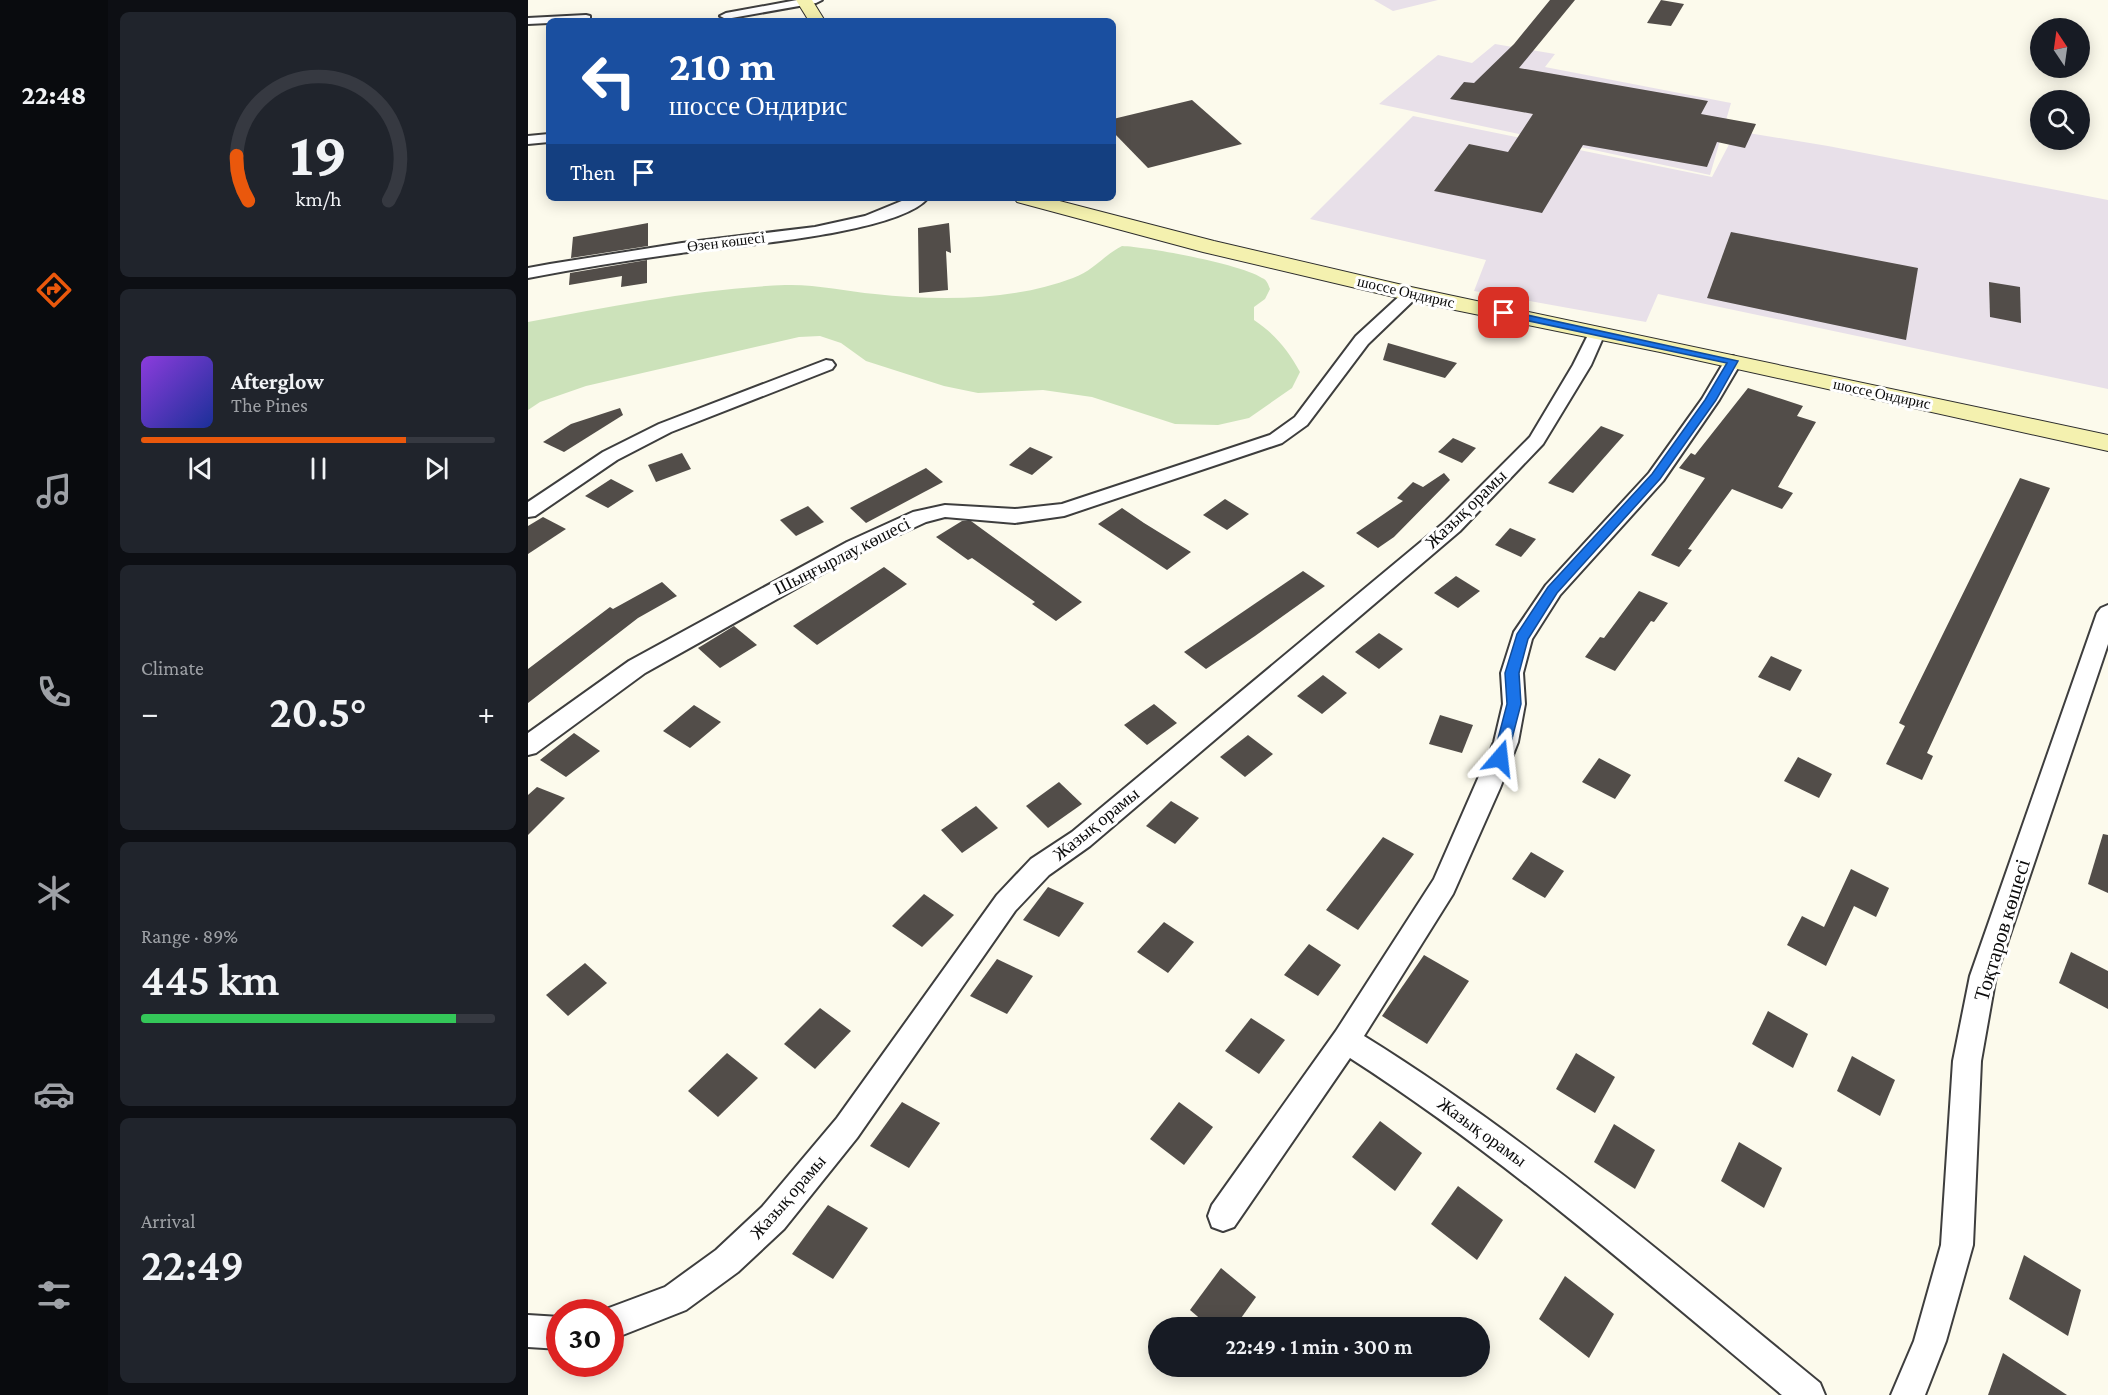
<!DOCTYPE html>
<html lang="en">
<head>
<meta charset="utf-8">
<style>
  :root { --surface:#171b24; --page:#20242c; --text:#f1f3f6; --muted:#9ea1a6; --line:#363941; --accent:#ea580c }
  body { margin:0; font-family:"Crimson Pro",serif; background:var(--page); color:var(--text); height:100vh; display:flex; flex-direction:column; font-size:22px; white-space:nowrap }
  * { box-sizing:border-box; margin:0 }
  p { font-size:20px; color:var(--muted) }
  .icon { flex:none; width:33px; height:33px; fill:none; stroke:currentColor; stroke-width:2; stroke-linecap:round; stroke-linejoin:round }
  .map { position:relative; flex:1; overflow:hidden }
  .drawer { display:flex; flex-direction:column; gap:12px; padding:12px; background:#0d0f14; width:420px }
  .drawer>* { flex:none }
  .hud { position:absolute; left:18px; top:18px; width:570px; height:183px; border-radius:9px; box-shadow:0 3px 15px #0003; background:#1a4fa0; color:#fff; overflow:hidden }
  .needle { width:39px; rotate:347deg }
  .tools { position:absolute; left:1502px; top:18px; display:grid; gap:12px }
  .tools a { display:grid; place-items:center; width:60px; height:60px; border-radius:50%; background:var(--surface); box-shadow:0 3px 15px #0003; font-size:30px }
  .speed { position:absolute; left:18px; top:1299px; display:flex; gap:12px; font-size:30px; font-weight:700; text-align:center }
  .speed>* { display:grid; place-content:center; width:78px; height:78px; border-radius:50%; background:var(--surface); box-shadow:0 3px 15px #0003; line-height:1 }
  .speed .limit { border:9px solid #d22; background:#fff; color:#111 }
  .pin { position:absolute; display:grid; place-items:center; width:51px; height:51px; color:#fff; margin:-26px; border-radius:12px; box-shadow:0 3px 9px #0006 }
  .me { position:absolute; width:66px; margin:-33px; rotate:17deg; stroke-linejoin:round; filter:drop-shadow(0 0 4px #0008) }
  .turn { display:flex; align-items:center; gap:21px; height:126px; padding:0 24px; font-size:27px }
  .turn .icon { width:78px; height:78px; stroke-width:2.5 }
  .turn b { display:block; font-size:42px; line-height:51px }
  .then { display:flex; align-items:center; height:57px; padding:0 24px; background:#0003; gap:12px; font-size:22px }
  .big { font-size:45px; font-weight:600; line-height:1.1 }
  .drawer .card { flex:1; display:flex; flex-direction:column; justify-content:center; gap:9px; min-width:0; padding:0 21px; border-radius:9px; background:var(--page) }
  .drawer .dial { align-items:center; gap:0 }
  .dial svg { height:156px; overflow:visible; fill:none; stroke:var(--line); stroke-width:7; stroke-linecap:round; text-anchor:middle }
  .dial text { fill:var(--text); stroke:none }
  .song { display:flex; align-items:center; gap:18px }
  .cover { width:72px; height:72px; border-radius:9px; background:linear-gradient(135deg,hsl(270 70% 55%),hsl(230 70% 35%)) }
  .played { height:6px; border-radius:3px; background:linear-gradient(90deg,var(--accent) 75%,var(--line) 75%) }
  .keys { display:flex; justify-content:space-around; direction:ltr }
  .heat { display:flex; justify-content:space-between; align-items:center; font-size:33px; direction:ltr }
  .charge { height:9px; border-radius:4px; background:linear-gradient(90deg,#34c759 89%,var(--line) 0) }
  .trip { position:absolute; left:620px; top:1317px; width:342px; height:60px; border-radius:30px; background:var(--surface); box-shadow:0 3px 15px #0003; font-weight:600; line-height:60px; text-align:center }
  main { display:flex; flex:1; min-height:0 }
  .tab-bar { display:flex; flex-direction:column; width:108px; justify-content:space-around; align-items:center; background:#090b0e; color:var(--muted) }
  .tab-bar .icon { width:42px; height:42px }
  .tab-bar .selected { color:var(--accent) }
  .tab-bar b { font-size:27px; color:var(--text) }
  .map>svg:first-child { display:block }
</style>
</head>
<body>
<main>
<nav class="tab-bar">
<b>22:48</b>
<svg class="icon selected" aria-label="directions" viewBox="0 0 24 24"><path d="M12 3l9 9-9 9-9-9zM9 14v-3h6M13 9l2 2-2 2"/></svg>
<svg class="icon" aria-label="music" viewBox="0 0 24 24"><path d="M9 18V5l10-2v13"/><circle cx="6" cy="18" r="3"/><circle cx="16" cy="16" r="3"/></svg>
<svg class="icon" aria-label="phone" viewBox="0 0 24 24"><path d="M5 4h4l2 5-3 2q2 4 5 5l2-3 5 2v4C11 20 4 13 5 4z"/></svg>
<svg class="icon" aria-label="climate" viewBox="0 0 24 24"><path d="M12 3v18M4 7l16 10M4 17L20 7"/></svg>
<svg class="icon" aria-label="car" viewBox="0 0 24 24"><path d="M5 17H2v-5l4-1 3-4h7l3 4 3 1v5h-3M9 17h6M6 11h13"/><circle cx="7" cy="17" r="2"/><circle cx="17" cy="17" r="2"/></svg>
<svg class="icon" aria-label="filters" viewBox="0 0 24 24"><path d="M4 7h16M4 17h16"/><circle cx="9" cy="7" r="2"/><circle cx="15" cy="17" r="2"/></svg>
</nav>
<section class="drawer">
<div class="card dial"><svg viewBox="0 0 100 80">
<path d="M14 69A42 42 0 1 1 86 69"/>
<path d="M14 69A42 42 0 0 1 8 46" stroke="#ea580c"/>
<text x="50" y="56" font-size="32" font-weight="700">19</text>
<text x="50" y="72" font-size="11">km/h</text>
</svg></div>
<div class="card">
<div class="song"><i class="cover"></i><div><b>Afterglow</b><p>The Pines</p></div></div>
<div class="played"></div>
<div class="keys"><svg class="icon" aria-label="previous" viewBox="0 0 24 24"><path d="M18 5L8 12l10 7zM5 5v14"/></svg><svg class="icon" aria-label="pause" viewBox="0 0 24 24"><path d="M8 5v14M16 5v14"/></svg><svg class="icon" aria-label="next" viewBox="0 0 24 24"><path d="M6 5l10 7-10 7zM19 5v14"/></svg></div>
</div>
<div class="card"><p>Climate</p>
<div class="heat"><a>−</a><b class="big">20.5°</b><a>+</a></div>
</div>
<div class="card"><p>Range · 89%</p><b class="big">445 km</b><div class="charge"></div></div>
<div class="card"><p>Arrival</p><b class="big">22:49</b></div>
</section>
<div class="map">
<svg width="1580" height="1395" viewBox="0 0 1580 1395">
  <rect width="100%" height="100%" fill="#fcfaec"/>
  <g fill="#e8e0e9">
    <path d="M 846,0 L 910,0 L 865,11 Z"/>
    <path d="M 967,44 L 1027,54 L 1017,67 L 1203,103 L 1182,175 L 851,104 L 910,55 L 944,63 Z"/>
    <path d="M 885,116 L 1184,177 L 1208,131 L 1300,146 L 1580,200 L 1580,389 L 1130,294 L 1118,322 L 946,291 L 958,260 L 782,219 Z"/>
  </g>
  <path fill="#cce2ba" d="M 594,246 C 620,247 713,264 734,278 C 739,280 740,284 742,289 L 737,299 L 726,307 L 726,320 C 747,334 760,350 772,372 L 764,388 L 721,418 L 690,425 L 647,424 L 564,397 L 515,390 L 450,393 L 416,386 L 338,361 L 313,343 L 292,336 L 271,337 L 58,386 L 12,402 L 0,410 L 0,322 C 85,306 170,289 257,285 C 287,284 317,291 347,294 C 410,301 485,301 545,278 C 565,271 576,255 594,246 Z"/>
  <g fill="#524d49">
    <path d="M 1022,0 L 1047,0 L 991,68 L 1180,101 L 1173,114 L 1228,124 L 1217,148 L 1189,142 L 1179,167 L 1055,145 L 1014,213 L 906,191 L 941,144 L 980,152 L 1005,114 L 922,99 L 936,82 L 946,83 L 986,44 Z"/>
    <path d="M 1133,0 L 1156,4 L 1143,26 L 1119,23 Z"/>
    <path d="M 664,100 L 714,144 L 620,168 L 585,132 L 585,119 Z"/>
    <path d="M 120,223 L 120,246 L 43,258 L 45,237 Z"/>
    <path d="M 421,223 L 423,253 L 418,251 L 420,290 L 391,293 L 390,228 Z"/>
    <path d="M 1203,232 L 1390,268 L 1378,340 L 1179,298 Z"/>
    <path d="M 119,260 L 119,283 L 93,287 L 94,276 L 41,285 L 42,273 Z"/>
    <path d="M 1461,282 L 1492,287 L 1493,323 L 1462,317 Z"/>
    <path d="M 860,343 L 929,363 L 917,378 L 855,360 Z"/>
    <path d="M 1220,388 L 1275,406 L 1269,416 L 1288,422 L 1250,487 L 1265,493 L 1254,509 L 1204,489 L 1160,549 L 1164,550 L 1151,567 L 1123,555 L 1177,478 L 1151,468 L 1163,453 L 1167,455 Z"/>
    <path d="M 92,408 L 95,415 L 36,452 L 15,442 L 43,424 Z"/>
    <path d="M 1073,426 L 1096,435 L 1045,493 L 1020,483 Z"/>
    <path d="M 925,438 L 948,448 L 934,463 L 910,452 Z"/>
    <path d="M 502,447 L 525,457 L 504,475 L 481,465 Z"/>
    <path d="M 154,453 L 163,469 L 128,482 L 120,465 Z"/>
    <path d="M 398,468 L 415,482 L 338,523 L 322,508 Z"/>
    <path d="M 916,473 L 922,480 L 866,537 L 850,548 L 828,533 L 875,501 L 869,498 L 885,482 L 895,487 Z"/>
    <path d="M 1492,478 L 1522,488 L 1399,753 L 1405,756 L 1394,780 L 1358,764 L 1377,726 L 1371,723 Z"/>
    <path d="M 83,479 L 106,491 L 80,508 L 57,496 Z"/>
    <path d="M 697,499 L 721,514 L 699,530 L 675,515 Z"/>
    <path d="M 280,506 L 296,522 L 268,536 L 252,520 Z"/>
    <path d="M 594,508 L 616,523 L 663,552 L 639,570 L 570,524 Z"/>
    <path d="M 15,517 L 38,529 L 0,554 L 0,526 Z"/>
    <path d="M 434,521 L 443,521 L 554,602 L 528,621 L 504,604 L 507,602 L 444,558 L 440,560 L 408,537 Z"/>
    <path d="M 982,528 L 1008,539 L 993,557 L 967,545 Z"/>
    <path d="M 356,567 L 379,584 L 289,645 L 265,626 Z"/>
    <path d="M 775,571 L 797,586 L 727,636 L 678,669 L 656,652 Z"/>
    <path d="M 928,576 L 952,591 L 930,608 L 906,593 Z"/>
    <path d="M 134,582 L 149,596 L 110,618 L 0,703 L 0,669 L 82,607 L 85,609 Z"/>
    <path d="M 1111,591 L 1140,603 L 1126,622 L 1123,621 L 1087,671 L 1057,657 L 1072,637 L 1076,638 Z"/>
    <path d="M 206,626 L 229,645 L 192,668 L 170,648 Z"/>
    <path d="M 851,633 L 875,649 L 851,669 L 827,652 Z"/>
    <path d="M 1243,656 L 1274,670 L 1262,691 L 1230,677 Z"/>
    <path d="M 795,675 L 819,693 L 794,714 L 769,696 Z"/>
    <path d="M 626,704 L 649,723 L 619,745 L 596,725 Z"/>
    <path d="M 166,705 L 193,722 L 162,748 L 135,731 Z"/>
    <path d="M 912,715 L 945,725 L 934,753 L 901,744 Z"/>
    <path d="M 46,733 L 72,751 L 38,777 L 12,760 Z"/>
    <path d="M 720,735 L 745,754 L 717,777 L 692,757 Z"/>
    <path d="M 1270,757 L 1304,774 L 1291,798 L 1256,781 Z"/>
    <path d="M 1071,758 L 1103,775 L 1087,799 L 1054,782 Z"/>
    <path d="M 531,782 L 554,804 L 520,828 L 498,806 Z"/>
    <path d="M 9,787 L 37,798 L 0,835 L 0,795 Z"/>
    <path d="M 643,801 L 671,818 L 647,844 L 618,826 Z"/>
    <path d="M 448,806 L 470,828 L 434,853 L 413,830 Z"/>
    <path d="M 1575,834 L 1580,835 L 1580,893 L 1560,884 Z"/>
    <path d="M 855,837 L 886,854 L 830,930 L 798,910 Z"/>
    <path d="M 1003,852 L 1036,871 L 1017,898 L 984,879 Z"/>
    <path d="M 1323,869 L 1361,888 L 1348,917 L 1326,906 L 1298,966 L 1259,945 L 1274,916 L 1296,927 Z"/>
    <path d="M 520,887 L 556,903 L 531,937 L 495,920 Z"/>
    <path d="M 396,894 L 426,915 L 394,947 L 364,926 Z"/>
    <path d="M 636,922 L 666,942 L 640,973 L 609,952 Z"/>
    <path d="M 781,944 L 813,965 L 790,996 L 756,975 Z"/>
    <path d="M 1543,952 L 1580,971 L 1580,1009 L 1531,983 Z"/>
    <path d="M 896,955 L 941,981 L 899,1044 L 854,1016 Z"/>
    <path d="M 469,959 L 505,976 L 479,1014 L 442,996 Z"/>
    <path d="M 57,963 L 79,983 L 40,1016 L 18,995 Z"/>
    <path d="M 292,1008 L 323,1031 L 287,1069 L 256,1044 Z"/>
    <path d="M 1240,1011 L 1280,1034 L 1265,1068 L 1224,1044 Z"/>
    <path d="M 723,1018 L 757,1040 L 731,1074 L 697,1051 Z"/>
    <path d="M 199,1053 L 230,1078 L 190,1117 L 160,1091 Z"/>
    <path d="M 1048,1053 L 1087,1077 L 1067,1113 L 1028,1089 Z"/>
    <path d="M 1324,1056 L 1367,1080 L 1352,1116 L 1309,1091 Z"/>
    <path d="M 374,1102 L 412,1123 L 381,1168 L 342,1146 Z"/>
    <path d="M 651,1102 L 685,1127 L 656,1165 L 622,1139 Z"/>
    <path d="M 852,1121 L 894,1153 L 867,1191 L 824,1157 Z"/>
    <path d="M 1086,1124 L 1127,1150 L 1107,1189 L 1066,1162 Z"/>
    <path d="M 1211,1142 L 1254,1168 L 1236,1208 L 1193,1181 Z"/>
    <path d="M 930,1186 L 975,1220 L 949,1260 L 903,1224 Z"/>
    <path d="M 300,1205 L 340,1228 L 305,1279 L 264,1254 Z"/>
    <path d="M 1496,1255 L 1553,1290 L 1540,1336 L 1481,1299 Z"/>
    <path d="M 693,1268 L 728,1297 L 706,1328 L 683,1328 L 662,1310 Z"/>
    <path d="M 1037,1276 L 1086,1314 L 1061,1358 L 1011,1319 Z"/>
    <path d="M 1475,1353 L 1539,1395 L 1460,1395 Z"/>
  </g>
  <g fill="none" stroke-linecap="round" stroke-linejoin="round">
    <g stroke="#3e3e3e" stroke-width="4">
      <g id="minor">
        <path d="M 269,0 L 294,0 L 288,3 L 198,19 L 192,16 L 198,13 Z"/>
        <path d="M 58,15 L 62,16 L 62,20 L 21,21 L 21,23 L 0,24 L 0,18 Z"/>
        <path d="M 21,134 L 21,142 L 0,144 L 0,136 Z"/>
        <path d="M 381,198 L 400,198 C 370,234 203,246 153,253 C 102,260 51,268 0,278 L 0,268 L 22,264 L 154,243 L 287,227 L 337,216 Z"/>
        <path d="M 883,289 L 889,291 L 891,294 L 889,297 L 840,344 L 779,425 L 754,443 L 536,516 L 487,523 L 417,517 L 398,522 L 333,552 L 117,673 L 8,753 L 0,755 L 0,733 L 101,661 L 319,542 L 385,512 L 417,505 L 487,509 L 534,504 L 742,435 L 767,417 L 828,336 L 877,291 Z"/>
        <path d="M 1069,328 L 1077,333 L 1063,365 L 1015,444 L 932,531 L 562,846 L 521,875 L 487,911 L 329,1138 L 256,1229 L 210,1272 L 158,1310 L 82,1340 L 82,1312 L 70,1312 L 137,1287 L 188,1250 L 234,1207 L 309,1118 L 469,895 L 503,859 L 544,832 L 918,521 L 1002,437 L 1045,365 L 1061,333 Z"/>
        <path d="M 1205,356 L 1214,361 L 1191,400 L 1135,481 L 1032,595 L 1004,639 L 995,673 L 997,704 L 990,742 L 972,788 L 925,894 L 836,1036 C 999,1137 1144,1262 1292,1383 L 1297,1395 L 1254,1395 C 1113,1278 976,1157 822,1058 L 706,1227 L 695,1231 L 684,1227 L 680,1216 L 684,1205 L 808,1031 L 906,879 L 966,742 L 975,704 L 973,673 L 986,632 L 1018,585 L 1121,473 L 1174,399 L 1199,357 Z"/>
        <path d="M 298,360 L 304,361 L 307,365 L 304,369 L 143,432 L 89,460 L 7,516 L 0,517 L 0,502 L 75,452 L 131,424 Z"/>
        <path d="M 1580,605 L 1580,644 L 1468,976 L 1453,1061 L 1445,1245 L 1418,1341 L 1397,1395 L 1363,1395 L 1386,1341 L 1413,1245 L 1425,1061 L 1442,976 L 1569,613 L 1573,608 Z"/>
        <path d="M 0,1315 L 32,1317 L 32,1349 L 0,1347 Z"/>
      </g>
    </g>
    <g stroke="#2d2d2d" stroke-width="2">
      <g id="secondary">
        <path d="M 268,0 L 284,0 L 297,21 L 281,21 Z"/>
        <path d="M 486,198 L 520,198 L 686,241 L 883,287 L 1580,435 L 1580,451 L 1132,352 L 883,301 L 675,252 L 489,202 Z"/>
      </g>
    </g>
    <use href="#minor" fill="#fff" fill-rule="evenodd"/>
    <use href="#secondary" fill="#f4f1af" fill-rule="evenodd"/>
  </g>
  <path fill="#1a73e8" stroke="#114b97" stroke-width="1.5" d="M 976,310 L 1210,361 L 1188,400 L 1132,479 L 1029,593 L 1000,639 L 991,673 L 993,704 L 979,758 L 972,763 L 965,758 L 979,704 L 977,673 L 989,634 L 1020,587 L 1124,474 L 1177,400 L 1199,363 L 973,315 L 971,313 Z"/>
  <g text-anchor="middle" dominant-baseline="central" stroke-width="6" stroke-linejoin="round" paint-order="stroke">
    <g font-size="15" fill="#0b0b0b" stroke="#fff">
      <text transform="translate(198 242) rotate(-7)">Өзен көшесі</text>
      <text transform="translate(878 292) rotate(13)">шоссе Ондирис</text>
      <text transform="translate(1354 394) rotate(12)">шоссе Ондирис</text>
    </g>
    <g font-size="18" fill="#0b0b0b" stroke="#fff">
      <text transform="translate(938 509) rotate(-44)">Жазық орамы</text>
      <text transform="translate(314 556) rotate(-27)">Шыңғырлау көшесі</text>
      <text transform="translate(568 824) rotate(-39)">Жазық орамы</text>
      <text transform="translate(954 1132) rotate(36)">Жазық орамы</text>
      <text transform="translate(260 1197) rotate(-49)">Жазық орамы</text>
    </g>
    <g font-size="21" fill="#0b0b0b" stroke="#fff">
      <text transform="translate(1474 930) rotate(-73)">Тоқтаров көшесі</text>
    </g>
  </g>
</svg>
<div class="tools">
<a><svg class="needle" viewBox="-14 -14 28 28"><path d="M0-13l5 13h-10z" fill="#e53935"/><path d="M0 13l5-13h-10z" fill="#9ea1a6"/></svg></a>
<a><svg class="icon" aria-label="search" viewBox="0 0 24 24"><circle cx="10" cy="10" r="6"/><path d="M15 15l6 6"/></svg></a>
</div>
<div class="speed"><div class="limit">30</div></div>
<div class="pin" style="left:976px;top:313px;background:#d93025"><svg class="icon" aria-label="arrive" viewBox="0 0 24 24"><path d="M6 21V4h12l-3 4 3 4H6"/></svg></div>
<svg class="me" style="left:972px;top:758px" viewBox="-20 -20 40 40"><path d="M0-17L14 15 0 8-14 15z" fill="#1a73e8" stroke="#fff" stroke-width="4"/></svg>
<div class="trip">22:49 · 1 min · 300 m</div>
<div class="hud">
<div class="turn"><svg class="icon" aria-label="left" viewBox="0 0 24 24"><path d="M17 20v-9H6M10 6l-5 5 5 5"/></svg><div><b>210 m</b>шоссе Ондирис</div></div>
<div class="then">Then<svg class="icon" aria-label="arrive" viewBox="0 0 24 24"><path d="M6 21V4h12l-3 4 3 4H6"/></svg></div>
</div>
</div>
</main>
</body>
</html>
